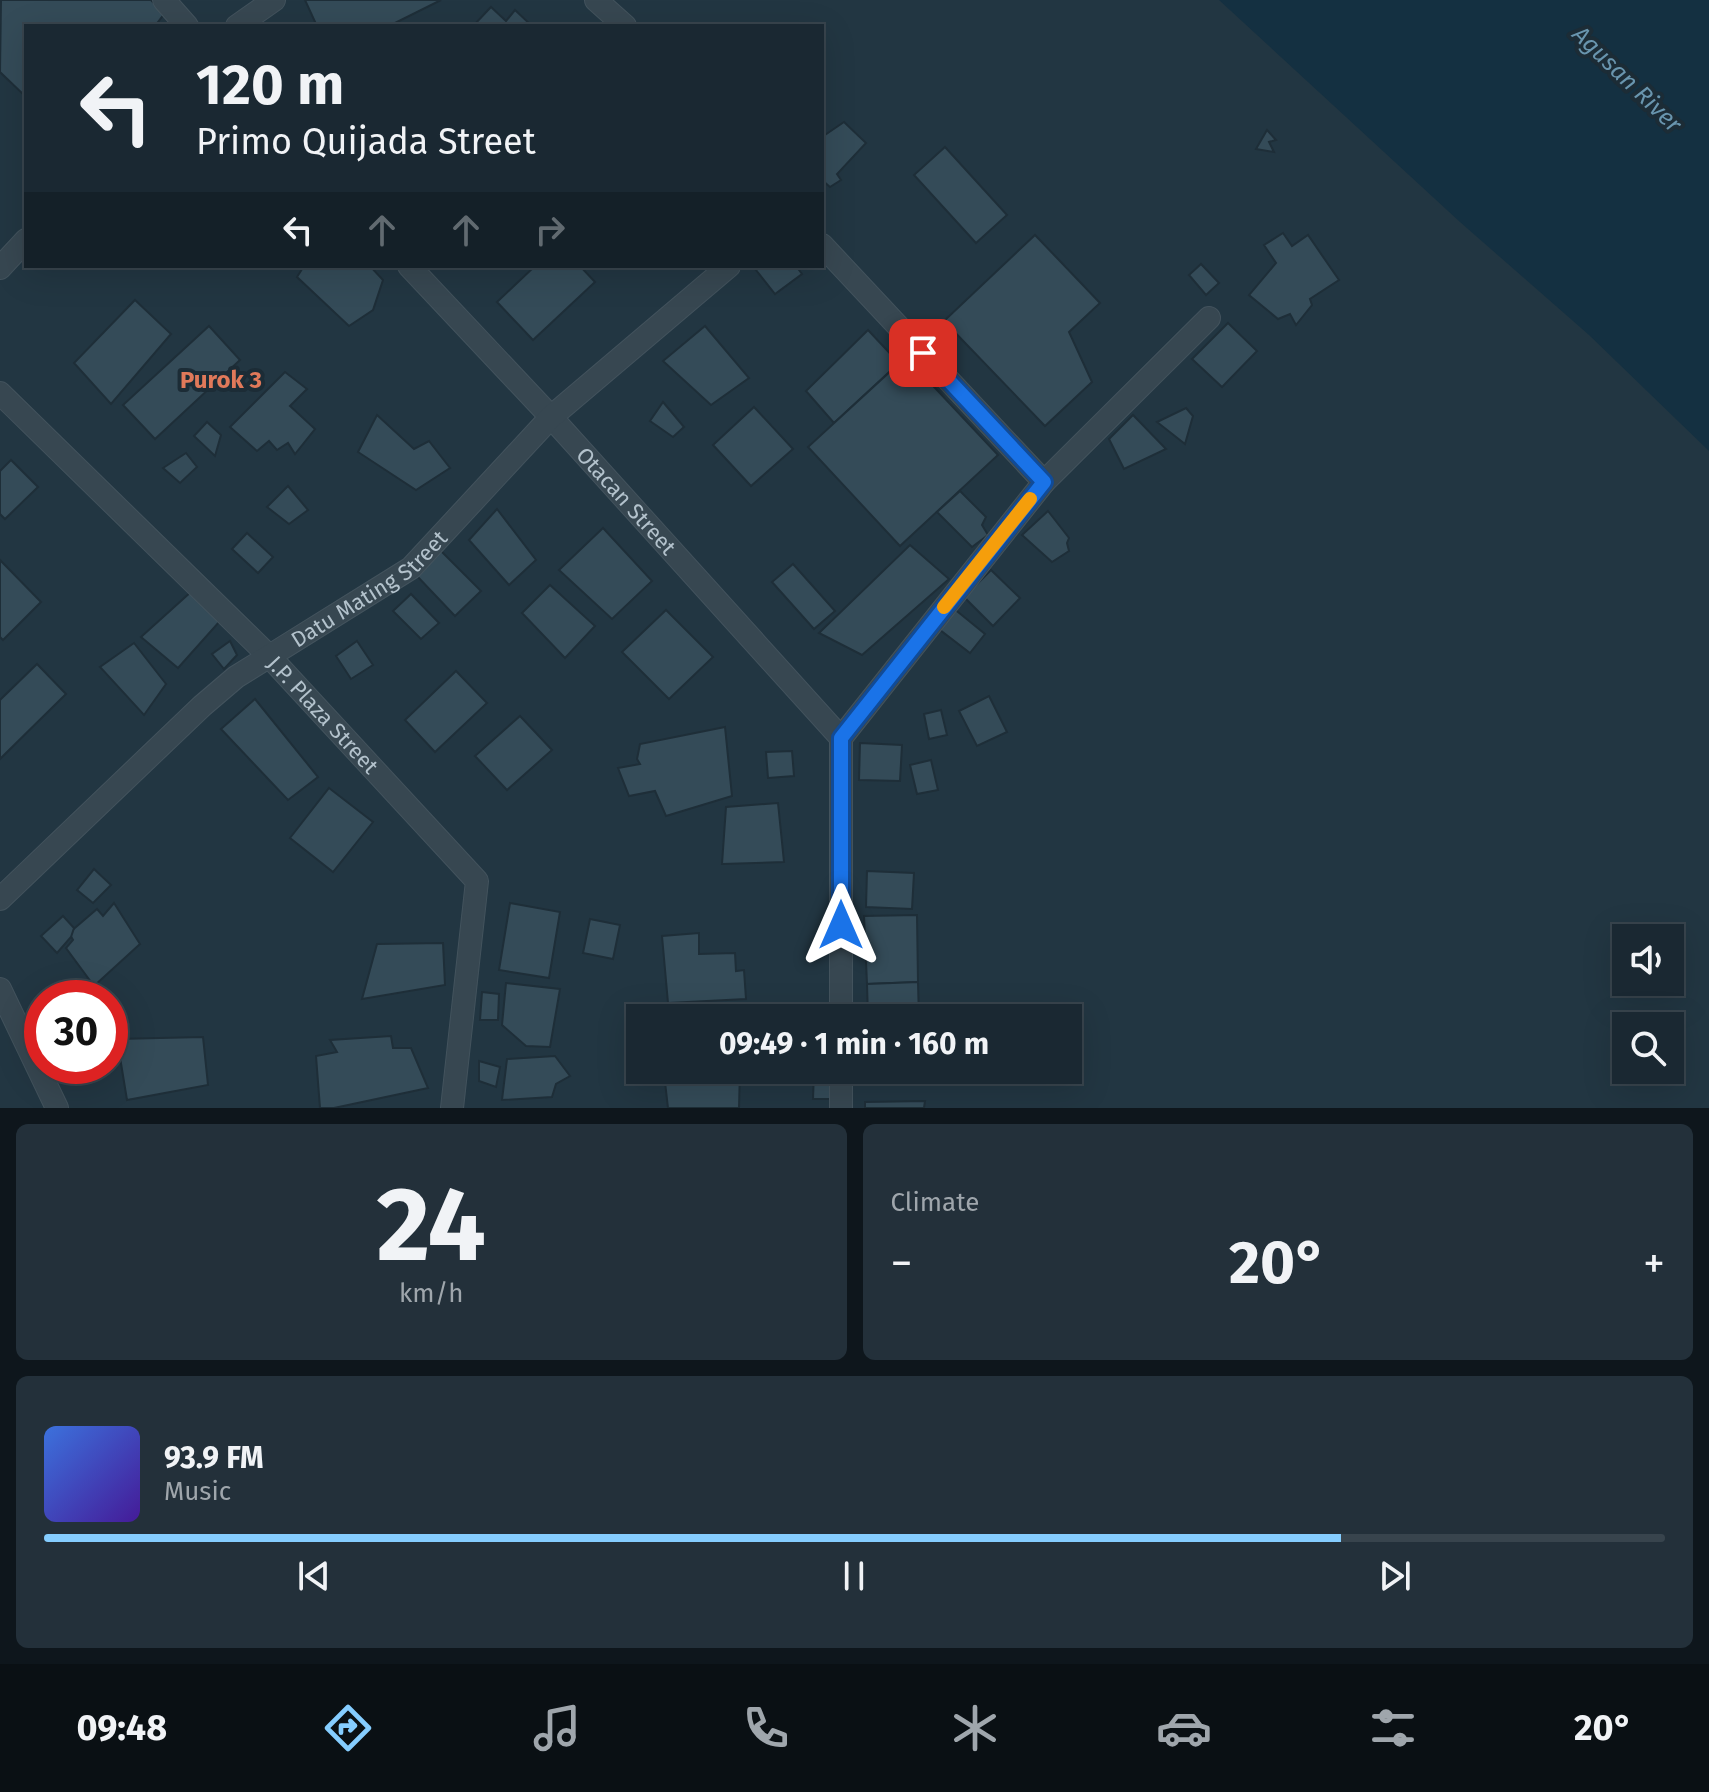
<!DOCTYPE html>
<html lang="en">
<head>
<meta charset="utf-8">
<style>
  :root { --surface:#1a2832; --page:#23303a; --text:#f1f3f6; --muted:#9fa6ac; --line:#38444d; --accent:#85cdff }
  body { margin:0; font-family:"Fira Sans",sans-serif; background:var(--page); color:var(--text); height:100vh; display:flex; flex-direction:column; font-size:30px; white-space:nowrap }
  * { box-sizing:border-box; margin:0 }
  p { font-size:26px; color:var(--muted) }
  .icon { flex:none; width:44px; height:44px; fill:none; stroke:currentColor; stroke-width:2; stroke-linecap:round; stroke-linejoin:round }
  .map { position:relative; height:1108px; overflow:hidden }
  .sheet { display:flex; flex-direction:column; gap:16px; padding:16px; background:#0e161c; flex:1 }
  .sheet>* { flex:none }
  .guide { position:absolute; left:24px; top:24px; width:800px; height:244px; border-radius:0px; box-shadow:0 8px 32px #0002,0 0 0 2px var(--line); background:#1a2832; color:var(--text); overflow:hidden }
  .fabs { position:absolute; left:1612px; top:924px; display:grid; gap:16px }
  .fabs a { display:grid; place-items:center; width:72px; height:72px; border-radius:0px; background:var(--surface); box-shadow:0 8px 32px #0002,0 0 0 2px var(--line); font-size:40px }
  .speed { position:absolute; left:24px; top:980px; display:flex; gap:16px; font-size:40px; font-weight:700; text-align:center }
  .speed>* { display:grid; place-content:center; width:104px; height:104px; border-radius:50%; background:var(--surface); box-shadow:0 8px 32px #0002,0 0 0 2px var(--line); line-height:1 }
  .speed .limit { border:12px solid #d22; background:#fff; color:#111 }
  .pin { position:absolute; display:grid; place-items:center; width:68px; height:68px; color:#fff; margin:-34px; border-radius:16px; box-shadow:0 4px 12px #0006 }
  .me { position:absolute; width:88px; margin:-44px; rotate:0deg; stroke-linejoin:round; filter:drop-shadow(0 0 6px #0008) }
  .turn { display:flex; align-items:center; gap:28px; height:168px; padding:0 40px; font-size:36px }
  .turn .icon { width:104px; height:104px; stroke-width:2.5 }
  .turn b { display:block; font-size:56px; line-height:68px }
  .lanes { display:flex; align-items:center; height:76px; padding:0 40px; background:#0003; justify-content:center; gap:40px; direction:ltr }
  .lanes .off { opacity:.35 }
  .big { font-size:60px; font-weight:700; line-height:1.1 }
  .sheet .widget { flex:1; display:flex; flex-direction:column; justify-content:center; gap:12px; min-width:0; padding:0 28px; border-radius:12px; background:var(--page) }
  .sheet .dial { align-items:center; gap:0 }
  .dial b { font-size:104px; line-height:1 }
  .song { display:flex; align-items:center; gap:24px }
  .cover { width:96px; height:96px; border-radius:12px; background:linear-gradient(135deg,hsl(220 70% 55%),hsl(260 70% 35%)) }
  .played { height:8px; border-radius:4px; background:linear-gradient(90deg,var(--accent) 80%,var(--line) 80%) }
  .keys { display:flex; justify-content:space-around; direction:ltr }
  .heat { display:flex; justify-content:space-between; align-items:center; font-size:44px; direction:ltr }
  .sheet .tiles { flex:1; display:grid; gap:16px; grid-template-columns:1fr 1fr }
  .widget:last-child { grid-column:span 2 }
  .trip { position:absolute; left:626px; top:1004px; width:456px; height:80px; border-radius:0px; background:var(--surface); box-shadow:0 8px 32px #0002,0 0 0 2px var(--line); font-weight:700; line-height:80px; text-align:center }
  .tabs { display:flex; height:128px; justify-content:space-around; align-items:center; background:#0a1014; color:var(--muted) }
  .tabs .icon { width:56px; height:56px }
  .tabs .current { color:var(--accent) }
  .tabs b { font-size:36px; color:var(--text) }
  .map>svg:first-child { display:block }
</style>
</head>
<body>
<div class="map">
<svg width="1709" height="1108" viewBox="0 0 1709 1108">
  <rect width="100%" height="100%" fill="#223642"/>
  <path fill="#143041" d="M 1219,0 L 1709,0 L 1709,451 L 1589,335 L 1460,222 Z"/>
  <g fill="#344b58" stroke="#1e2e38" stroke-width="2">
    <path d="M 1,0 L 151,0 L 164,14 L 155,26 L 26,26 L 26,97 L 0,72 Z"/>
    <path d="M 305,0 L 441,0 L 389,26 L 321,26 L 316,24 Z"/>
    <path d="M 491,7 L 506,21 L 515,10 L 532,26 L 473,26 Z"/>
    <path d="M 844,122 L 866,143 L 837,174 L 841,180 L 830,187 L 822,180 L 822,137 Z"/>
    <path d="M 1267,130 L 1276,140 L 1269,142 L 1274,152 L 1256,149 Z"/>
    <path d="M 945,147 L 1007,215 L 976,243 L 914,175 Z"/>
    <path d="M 1283,233 L 1292,246 L 1308,235 L 1339,280 L 1310,299 L 1312,305 L 1296,325 L 1290,314 L 1278,319 L 1249,295 L 1276,263 L 1264,245 Z"/>
    <path d="M 1035,235 L 1100,303 L 1069,332 L 1092,382 L 1045,426 L 944,321 Z"/>
    <path d="M 1201,264 L 1219,283 L 1206,295 L 1189,275 Z"/>
    <path d="M 304,266 L 370,266 L 383,280 L 373,310 L 349,326 L 297,277 Z"/>
    <path d="M 535,266 L 580,266 L 595,282 L 533,340 L 497,302 Z"/>
    <path d="M 762,266 L 796,266 L 802,274 L 775,294 L 756,270 Z"/>
    <path d="M 135,300 L 171,334 L 111,404 L 74,363 Z"/>
    <path d="M 1228,323 L 1257,351 L 1222,387 L 1192,359 Z"/>
    <path d="M 209,326 L 240,360 L 155,439 L 123,405 Z"/>
    <path d="M 705,326 L 749,378 L 711,405 L 663,361 Z"/>
    <path d="M 868,330 L 899,363 L 834,423 L 806,391 Z"/>
    <path d="M 906,357 L 998,455 L 900,546 L 808,447 Z"/>
    <path d="M 285,372 L 307,389 L 290,406 L 315,429 L 295,454 L 288,443 L 277,450 L 269,441 L 257,451 L 230,427 Z"/>
    <path d="M 663,402 L 684,427 L 673,437 L 650,421 Z"/>
    <path d="M 754,407 L 793,449 L 751,486 L 713,445 Z"/>
    <path d="M 1186,408 L 1193,416 L 1185,444 L 1157,422 Z"/>
    <path d="M 377,415 L 414,449 L 429,441 L 450,468 L 416,490 L 358,452 Z"/>
    <path d="M 1133,415 L 1166,449 L 1124,469 L 1109,439 Z"/>
    <path d="M 207,422 L 221,435 L 215,456 L 194,436 Z"/>
    <path d="M 186,453 L 197,467 L 180,483 L 163,468 Z"/>
    <path d="M 11,460 L 38,487 L 5,519 L 0,514 L 0,471 Z"/>
    <path d="M 288,486 L 308,510 L 289,524 L 267,507 Z"/>
    <path d="M 960,491 L 986,517 L 982,525 L 988,535 L 972,547 L 937,512 Z"/>
    <path d="M 497,509 L 536,560 L 509,585 L 469,540 Z"/>
    <path d="M 1048,511 L 1069,538 L 1067,543 L 1069,551 L 1052,562 L 1022,535 Z"/>
    <path d="M 603,528 L 652,581 L 612,619 L 559,570 Z"/>
    <path d="M 247,533 L 273,557 L 258,573 L 232,549 Z"/>
    <path d="M 910,545 L 949,579 L 862,655 L 819,633 Z"/>
    <path d="M 441,551 L 481,591 L 455,616 L 416,575 Z"/>
    <path d="M 0,560 L 41,602 L 3,640 L 0,637 Z"/>
    <path d="M 793,564 L 835,611 L 814,629 L 772,582 Z"/>
    <path d="M 991,570 L 1020,598 L 993,626 L 964,597 Z"/>
    <path d="M 550,585 L 595,626 L 565,658 L 522,613 Z"/>
    <path d="M 192,591 L 220,621 L 178,668 L 141,637 Z"/>
    <path d="M 411,594 L 439,623 L 421,639 L 393,611 Z"/>
    <path d="M 947,603 L 985,634 L 970,653 L 931,623 Z"/>
    <path d="M 666,610 L 713,657 L 669,699 L 622,652 Z"/>
    <path d="M 230,641 L 237,655 L 224,669 L 212,654 Z"/>
    <path d="M 357,641 L 373,665 L 351,679 L 336,656 Z"/>
    <path d="M 134,643 L 166,684 L 144,715 L 100,667 Z"/>
    <path d="M 37,664 L 66,694 L 0,759 L 0,700 Z"/>
    <path d="M 456,671 L 487,703 L 435,752 L 405,720 Z"/>
    <path d="M 989,696 L 1007,732 L 977,746 L 959,711 Z"/>
    <path d="M 255,699 L 318,777 L 288,800 L 221,729 Z"/>
    <path d="M 941,710 L 947,735 L 929,739 L 924,714 Z"/>
    <path d="M 520,716 L 552,750 L 507,790 L 475,756 Z"/>
    <path d="M 725,727 L 732,796 L 666,816 L 655,791 L 629,796 L 618,768 L 640,764 L 637,759 L 640,744 Z"/>
    <path d="M 860,743 L 902,745 L 900,781 L 859,780 Z"/>
    <path d="M 792,751 L 794,776 L 768,778 L 766,752 Z"/>
    <path d="M 931,760 L 938,790 L 917,794 L 910,765 Z"/>
    <path d="M 329,788 L 373,822 L 333,872 L 290,838 Z"/>
    <path d="M 778,803 L 784,862 L 722,864 L 726,807 Z"/>
    <path d="M 94,869 L 111,885 L 93,903 L 77,890 Z"/>
    <path d="M 867,871 L 914,873 L 912,909 L 866,907 Z"/>
    <path d="M 114,903 L 140,944 L 94,986 L 66,948 L 73,940 L 69,933 L 97,909 L 103,916 Z"/>
    <path d="M 510,903 L 560,912 L 549,978 L 499,970 Z"/>
    <path d="M 917,915 L 918,982 L 867,984 L 864,916 Z"/>
    <path d="M 63,916 L 74,928 L 71,937 L 57,953 L 41,936 Z"/>
    <path d="M 590,919 L 620,925 L 613,959 L 583,953 Z"/>
    <path d="M 699,933 L 699,954 L 735,953 L 736,971 L 744,970 L 746,999 L 668,1003 L 662,936 Z"/>
    <path d="M 443,943 L 445,985 L 362,999 L 377,944 Z"/>
    <path d="M 918,982 L 919,1018 L 868,1018 L 867,984 Z"/>
    <path d="M 506,983 L 560,989 L 550,1047 L 526,1046 L 502,1025 Z"/>
    <path d="M 482,992 L 499,994 L 498,1020 L 480,1020 Z"/>
    <path d="M 722,1006 L 726,1018 L 703,1018 L 700,1009 Z"/>
    <path d="M 391,1036 L 393,1048 L 411,1048 L 428,1088 L 334,1108 L 320,1108 L 316,1056 L 337,1052 L 330,1040 Z"/>
    <path d="M 203,1037 L 208,1085 L 127,1100 L 117,1039 Z"/>
    <path d="M 555,1056 L 570,1076 L 556,1084 L 552,1097 L 502,1100 L 507,1059 Z"/>
    <path d="M 479,1061 L 500,1067 L 496,1087 L 479,1081 Z"/>
    <path d="M 651,1070 L 740,1070 L 739,1108 L 668,1108 L 665,1082 L 650,1079 Z"/>
    <path d="M 814,1070 L 834,1070 L 834,1099 L 813,1099 Z"/>
    <path d="M 925,1101 L 924,1108 L 865,1108 L 865,1102 Z"/>
  </g>
  <g fill="none" stroke-linecap="round" stroke-linejoin="round">
    <g stroke="#43535d" stroke-width="24">
      <g id="street">
        <path d="M 164,0 L 187,26"/>
        <path d="M 596,0 L 625,26"/>
        <path d="M 237,26 L 274,0"/>
        <path d="M 822,245 L 1044,482"/>
        <path id="s1" d="M 409,266 L 551,417 L 841,738"/>
        <path d="M 0,268 L 26,240"/>
        <path id="s2" d="M 0,393 L 269,656 L 477,881 L 452,1108"/>
        <path id="s3" d="M 0,899 L 202,706 L 236,677 L 411,568 L 551,417 L 729,266"/>
        <path d="M 0,989 L 57,1108"/>
        <path d="M 841,1018 L 841,738 L 1044,482 L 1209,318"/>
        <path d="M 841,1070 L 841,1108"/>
      </g>
    </g>
    <use href="#street" stroke="#374751" stroke-width="22"/>
  </g>
  <g fill="none" stroke-linecap="round" stroke-linejoin="round">
    <g stroke="#114b97" stroke-width="20">
      <path id="route" d="M 841,925 L 841,738 L 1044,482 L 923,353"/>
    </g>
    <use href="#route" stroke="#1a73e8" stroke-width="14"/>
    <path stroke="#f59e0b" stroke-width="14" d="M 944,607 L 1030,499"/>
  </g>
  <g text-anchor="middle" dominant-baseline="central" stroke-width="8" stroke-linejoin="round" paint-order="stroke">
    <g font-size="22" fill="#b3c2cc" stroke="#1c2c36">
      <text stroke="none"><textPath href="#s1" startOffset="320">Otacan Street</textPath></text>
      <text stroke="none"><textPath href="#s3" startOffset="484">Datu Mating Street</textPath></text>
      <text stroke="none"><textPath href="#s2" startOffset="456">J.P. Plaza Street</textPath></text>
    </g>
    <g font-size="24" font-style="italic" fill="#6995ae" stroke="#1c2c36">
      <text transform="translate(1627 79) rotate(44)">Agusan River</text>
    </g>
    <g font-size="24" font-weight="bold" fill="#e0795a" stroke="#1c2c36">
      <text x="221" y="380">Purok 3</text>
    </g>
  </g>
</svg>
<div class="fabs">
<a><svg class="icon" aria-label="sound" viewBox="0 0 24 24"><path d="M4 9h4l5-4v14l-5-4H4zM17 9q2 3 0 6"/></svg></a>
<a><svg class="icon" aria-label="search" viewBox="0 0 24 24"><circle cx="10" cy="10" r="6"/><path d="M15 15l6 6"/></svg></a>
</div>
<div class="speed"><div class="limit">30</div></div>
<div class="pin" style="left:923px;top:353px;background:#d93025"><svg class="icon" aria-label="arrive" viewBox="0 0 24 24"><path d="M6 21V4h12l-3 4 3 4H6"/></svg></div>
<svg class="me" style="left:841px;top:925px" viewBox="-20 -20 40 40"><path d="M0-17L14 15 0 8-14 15z" fill="#1a73e8" stroke="#fff" stroke-width="4"/></svg>
<div class="trip">09:49 · 1 min · 160 m</div>
<div class="guide">
<div class="turn"><svg class="icon" aria-label="left" viewBox="0 0 24 24"><path d="M17 20v-9H6M10 6l-5 5 5 5"/></svg><div><b>120 m</b>Primo Quijada Street</div></div>
<div class="lanes"><svg class="icon" aria-label="left" viewBox="0 0 24 24"><path d="M17 20v-9H6M10 6l-5 5 5 5"/></svg><svg class="icon off" aria-label="ahead" viewBox="0 0 24 24"><path d="M12 20V5M6 11l6-6 6 6"/></svg><svg class="icon off" aria-label="ahead" viewBox="0 0 24 24"><path d="M12 20V5M6 11l6-6 6 6"/></svg><svg class="icon off" aria-label="right" viewBox="0 0 24 24"><path d="M7 20v-9h11M14 6l5 5-5 5"/></svg></div>
</div>
</div>
<section class="sheet">
<div class="tiles">
<div class="widget dial"><b>24</b><p>km/h</p></div>
<div class="widget"><p>Climate</p>
<div class="heat"><a>−</a><b class="big">20°</b><a>+</a></div>
</div>
<div class="widget">
<div class="song"><i class="cover"></i><div><b>93.9 FM</b><p>Music</p></div></div>
<div class="played"></div>
<div class="keys"><svg class="icon" aria-label="previous" viewBox="0 0 24 24"><path d="M18 5L8 12l10 7zM5 5v14"/></svg><svg class="icon" aria-label="pause" viewBox="0 0 24 24"><path d="M8 5v14M16 5v14"/></svg><svg class="icon" aria-label="next" viewBox="0 0 24 24"><path d="M6 5l10 7-10 7zM19 5v14"/></svg></div>
</div>
</div>
</section>
<nav class="tabs">
<b>09:48</b>
<svg class="icon current" aria-label="directions" viewBox="0 0 24 24"><path d="M12 3l9 9-9 9-9-9zM9 14v-3h6M13 9l2 2-2 2"/></svg>
<svg class="icon" aria-label="music" viewBox="0 0 24 24"><path d="M9 18V5l10-2v13"/><circle cx="6" cy="18" r="3"/><circle cx="16" cy="16" r="3"/></svg>
<svg class="icon" aria-label="phone" viewBox="0 0 24 24"><path d="M5 4h4l2 5-3 2q2 4 5 5l2-3 5 2v4C11 20 4 13 5 4z"/></svg>
<svg class="icon" aria-label="climate" viewBox="0 0 24 24"><path d="M12 3v18M4 7l16 10M4 17L20 7"/></svg>
<svg class="icon" aria-label="car" viewBox="0 0 24 24"><path d="M5 17H2v-5l4-1 3-4h7l3 4 3 1v5h-3M9 17h6M6 11h13"/><circle cx="7" cy="17" r="2"/><circle cx="17" cy="17" r="2"/></svg>
<svg class="icon" aria-label="filters" viewBox="0 0 24 24"><path d="M4 7h16M4 17h16"/><circle cx="9" cy="7" r="2"/><circle cx="15" cy="17" r="2"/></svg>
<b>20°</b>
</nav>
</body>
</html>
